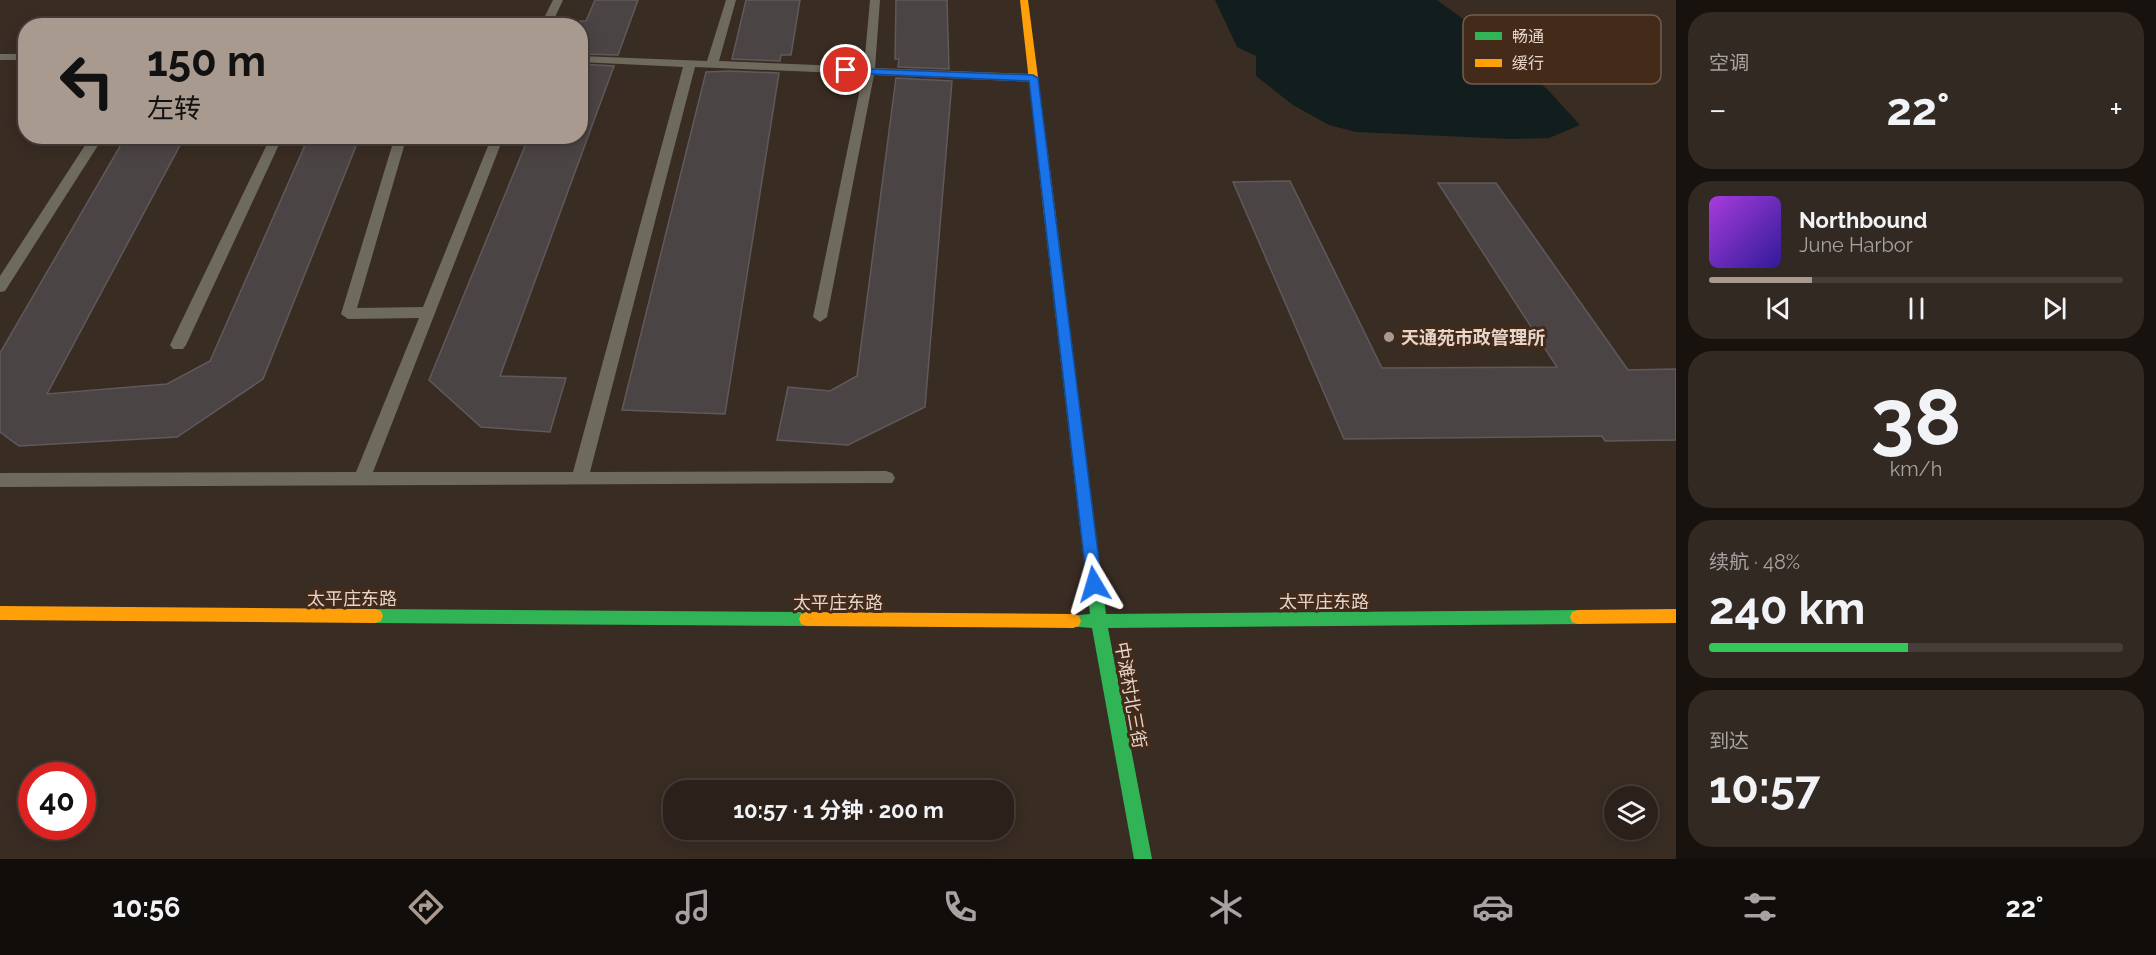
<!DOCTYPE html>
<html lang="zh">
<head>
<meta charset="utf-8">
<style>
  :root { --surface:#2b211a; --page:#332923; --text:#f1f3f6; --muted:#a6a3a2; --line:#473e39; --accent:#a99a90 }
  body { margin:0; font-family:Raleway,"Noto Sans SC",sans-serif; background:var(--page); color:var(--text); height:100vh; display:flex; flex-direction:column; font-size:22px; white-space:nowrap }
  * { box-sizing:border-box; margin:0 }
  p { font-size:20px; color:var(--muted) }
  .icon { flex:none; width:33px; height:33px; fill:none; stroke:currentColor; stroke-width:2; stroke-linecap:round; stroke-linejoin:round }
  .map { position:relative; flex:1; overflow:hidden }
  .details { display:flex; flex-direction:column; gap:12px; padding:12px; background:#18120e; width:480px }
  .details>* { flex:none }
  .hud { position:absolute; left:18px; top:18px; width:570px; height:126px; border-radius:24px; box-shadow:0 3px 15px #0003,0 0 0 2px var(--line); background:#a99a90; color:#111; overflow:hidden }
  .tools { position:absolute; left:1604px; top:786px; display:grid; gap:12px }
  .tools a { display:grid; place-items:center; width:54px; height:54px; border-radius:50%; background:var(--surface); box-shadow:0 3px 15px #0003,0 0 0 2px var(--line); font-size:30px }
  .speed { position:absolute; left:18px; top:762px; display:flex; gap:12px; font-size:30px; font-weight:700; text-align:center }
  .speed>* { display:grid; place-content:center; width:78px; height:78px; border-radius:50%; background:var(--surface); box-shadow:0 3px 15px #0003,0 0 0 2px var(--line); line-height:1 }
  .speed .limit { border:9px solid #d22; background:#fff; color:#111 }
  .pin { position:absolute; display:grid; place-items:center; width:51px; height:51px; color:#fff; margin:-26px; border:3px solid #fff; border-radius:50%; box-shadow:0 2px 6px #0007 }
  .me { position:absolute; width:66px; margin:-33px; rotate:353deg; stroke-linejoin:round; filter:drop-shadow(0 0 4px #0008) }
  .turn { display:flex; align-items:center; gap:21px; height:126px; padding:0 30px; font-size:27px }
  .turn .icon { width:78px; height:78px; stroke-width:2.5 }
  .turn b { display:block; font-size:42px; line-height:51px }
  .big { font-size:45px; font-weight:700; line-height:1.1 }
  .details .tile { flex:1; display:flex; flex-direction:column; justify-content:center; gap:9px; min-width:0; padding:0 21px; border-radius:24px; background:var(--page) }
  .details .dial { align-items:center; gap:0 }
  .dial b { font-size:78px; line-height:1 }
  .song { display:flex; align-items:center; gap:18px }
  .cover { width:72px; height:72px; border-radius:9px; background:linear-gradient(135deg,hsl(280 70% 55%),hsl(250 70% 35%)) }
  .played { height:6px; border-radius:3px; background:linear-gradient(90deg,var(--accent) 25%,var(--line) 25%) }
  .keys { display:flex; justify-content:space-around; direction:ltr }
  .heat { display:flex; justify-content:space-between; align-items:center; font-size:33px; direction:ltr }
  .charge { height:9px; border-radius:4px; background:linear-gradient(90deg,#34c759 48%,var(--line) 0) }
  .trip { position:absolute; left:663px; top:780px; width:351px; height:60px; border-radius:24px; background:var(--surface); box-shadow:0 3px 15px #0003,0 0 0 2px var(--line); font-weight:700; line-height:60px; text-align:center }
  .tabs { display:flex; height:96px; justify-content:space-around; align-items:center; background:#110d0a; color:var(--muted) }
  .tabs .icon { width:42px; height:42px }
  .tabs .active { color:var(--accent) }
  .tabs b { font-size:27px; color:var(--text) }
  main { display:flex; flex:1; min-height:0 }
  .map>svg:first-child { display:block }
</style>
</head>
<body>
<main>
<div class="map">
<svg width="1676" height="859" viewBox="0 0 1676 859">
  <rect width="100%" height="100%" fill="#392c23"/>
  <path fill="#121e1e" d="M 1215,0 L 1437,0 L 1489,38 L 1548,90 L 1580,125 L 1549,138 L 1511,139 L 1356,132 L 1329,125 L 1293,105 L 1256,76 L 1256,56 L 1237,47 Z"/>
  <g fill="#4b4445" stroke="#60595b" stroke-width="1.5">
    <path d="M 595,0 L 638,0 L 618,55 L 580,54 L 580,21 L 586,21 Z"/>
    <path d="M 746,0 L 800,0 L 791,55 L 781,55 L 780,61 L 732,59 Z"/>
    <path d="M 896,0 L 947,0 L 949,69 L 898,67 L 899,59 L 895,59 Z"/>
    <path d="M 580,64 L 614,66 L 500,376 L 566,378 L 550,432 L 481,427 L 429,380 L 529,136 L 580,136 Z"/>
    <path d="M 730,71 L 779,73 L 725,414 L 622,410 L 706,72 Z"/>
    <path d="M 896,78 L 952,81 L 925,407 L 848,445 L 777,440 L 788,387 L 830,391 L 857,376 Z"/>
    <path d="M 126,136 L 185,136 L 47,394 L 167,384 L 210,361 L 309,136 L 360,136 L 263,379 L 177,437 L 19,446 L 0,432 L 0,353 Z"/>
    <path d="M 1290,181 L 1382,368 L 1557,367 L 1438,183 L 1496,183 L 1628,370 L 1676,369 L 1676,440 L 1605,441 L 1602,436 L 1344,439 L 1233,182 Z"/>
  </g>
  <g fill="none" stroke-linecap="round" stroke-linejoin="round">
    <g fill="#6f6a5e" fill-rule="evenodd">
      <path d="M 553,0 L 563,0 L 551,26 L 540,26 Z"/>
      <path d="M 726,0 L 736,0 L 719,61 L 864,67 L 870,0 L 880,0 L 875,68 L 1033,74 L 1039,78 L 1033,82 L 874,75 L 827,317 L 820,322 L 813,317 L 863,74 L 695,67 L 590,472 L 886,471 L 892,473 L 895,478 L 892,483 L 0,487 L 0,473 L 356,472 L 419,318 L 348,319 L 341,314 L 395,136 L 407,136 L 357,308 L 423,307 L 492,136 L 504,136 L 373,472 L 573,472 L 683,67 L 580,62 L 580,56 L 707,61 Z"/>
      <rect x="0" y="54" width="26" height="6"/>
      <path d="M 91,136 L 104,136 L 5,291 L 0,292 L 0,276 Z"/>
      <path d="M 271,136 L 283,136 L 186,345 L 183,349 L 173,349 L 170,345 Z"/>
    </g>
    <g fill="#30b455" fill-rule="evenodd">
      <path d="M 1050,212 L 1056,216 L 1106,614 L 1578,610 L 1584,612 L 1586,617 L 1584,622 L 1578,624 L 1108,628 L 1152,859 L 1134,859 L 1092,628 L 1067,626 L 1065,621 L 1067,616 L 1090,614 L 1044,216 Z"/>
      <path d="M 375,609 L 807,612 L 813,614 L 815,619 L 813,624 L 807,626 L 375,623 L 369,621 L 367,616 L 369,611 Z"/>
    </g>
    <g fill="#ff9f0a" fill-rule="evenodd">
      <path d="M 1020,0 L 1028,0 L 1056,216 L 1050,220 L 1044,216 Z"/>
      <path d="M 0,606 L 375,609 L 381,611 L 383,616 L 381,621 L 375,623 L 0,620 Z"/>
      <path d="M 1676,609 L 1676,623 L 1578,624 L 1572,622 L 1570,617 L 1572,612 L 1578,610 Z"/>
      <path d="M 807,612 L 1073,614 L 1079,616 L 1081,621 L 1079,626 L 1073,628 L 807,626 L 801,624 L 799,619 L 801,614 Z"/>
    </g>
  </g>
  <path fill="#1a73e8" stroke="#114b97" stroke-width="1.5" d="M 843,68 L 1033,75 L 1038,78 L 1102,584 L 1100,589 L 1094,591 L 1089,589 L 1087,584 L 1029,81 L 846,73 L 843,72 Z"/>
  <circle fill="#a99a90" stroke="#432a19" stroke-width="2" cx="1389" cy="337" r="6"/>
  <g text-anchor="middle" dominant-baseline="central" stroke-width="6" stroke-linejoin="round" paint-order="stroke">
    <g font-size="18" font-weight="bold" fill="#e6d5cb" stroke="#432a19" text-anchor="start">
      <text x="1401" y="337">天通苑市政管理所</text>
    </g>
    <g font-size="18" fill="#e6d5cb" stroke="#432a19">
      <text x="352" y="598">太平庄东路</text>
      <text x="1324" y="601">太平庄东路</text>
      <text x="838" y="602">太平庄东路</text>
      <text transform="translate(1131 695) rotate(80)">中滩村北三街</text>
    </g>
  </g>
  <rect x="1463" y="15" width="198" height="69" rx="9" fill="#432a19" stroke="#745d4e" stroke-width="1.5"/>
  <rect x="1475" y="32" width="27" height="8" fill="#30b455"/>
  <rect x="1475" y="59" width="27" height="8" fill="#ff9f0a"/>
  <g font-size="16" fill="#e6d5cb">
    <text x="1512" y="42">畅通</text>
    <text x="1512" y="69">缓行</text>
  </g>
</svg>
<div class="tools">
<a><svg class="icon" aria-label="layers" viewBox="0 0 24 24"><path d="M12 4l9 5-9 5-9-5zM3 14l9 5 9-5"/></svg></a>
</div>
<div class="speed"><div class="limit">40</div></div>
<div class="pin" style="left:846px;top:70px;background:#d93025"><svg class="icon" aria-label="arrive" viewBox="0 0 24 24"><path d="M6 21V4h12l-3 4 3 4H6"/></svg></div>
<svg class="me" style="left:1094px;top:584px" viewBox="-20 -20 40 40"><path d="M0-17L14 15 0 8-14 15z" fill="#1a73e8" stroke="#fff" stroke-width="4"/></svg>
<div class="trip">10:57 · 1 分钟 · 200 m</div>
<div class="hud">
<div class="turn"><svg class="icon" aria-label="left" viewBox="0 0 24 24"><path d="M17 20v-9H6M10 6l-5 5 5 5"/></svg><div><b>150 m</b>左转</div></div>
</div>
</div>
<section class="details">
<div class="tile"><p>空调</p>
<div class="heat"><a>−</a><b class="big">22°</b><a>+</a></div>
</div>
<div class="tile">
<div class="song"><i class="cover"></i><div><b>Northbound</b><p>June Harbor</p></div></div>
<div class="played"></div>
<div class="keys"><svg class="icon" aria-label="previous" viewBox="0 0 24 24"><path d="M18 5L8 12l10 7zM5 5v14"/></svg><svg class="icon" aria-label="pause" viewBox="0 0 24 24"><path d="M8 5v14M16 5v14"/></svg><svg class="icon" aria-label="next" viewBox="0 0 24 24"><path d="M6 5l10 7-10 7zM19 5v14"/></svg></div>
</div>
<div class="tile dial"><b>38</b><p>km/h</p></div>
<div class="tile"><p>续航 · 48%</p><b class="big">240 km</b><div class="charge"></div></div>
<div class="tile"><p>到达</p><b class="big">10:57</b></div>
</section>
</main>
<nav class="tabs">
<b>10:56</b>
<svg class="icon active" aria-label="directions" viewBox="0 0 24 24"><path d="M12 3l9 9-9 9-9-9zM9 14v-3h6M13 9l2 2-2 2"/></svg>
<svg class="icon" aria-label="music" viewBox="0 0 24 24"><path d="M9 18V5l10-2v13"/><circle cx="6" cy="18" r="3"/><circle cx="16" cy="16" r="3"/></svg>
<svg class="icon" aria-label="phone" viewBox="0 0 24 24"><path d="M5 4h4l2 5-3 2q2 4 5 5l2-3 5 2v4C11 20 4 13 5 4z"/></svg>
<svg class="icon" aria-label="climate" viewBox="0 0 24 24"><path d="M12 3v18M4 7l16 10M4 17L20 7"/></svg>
<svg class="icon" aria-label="car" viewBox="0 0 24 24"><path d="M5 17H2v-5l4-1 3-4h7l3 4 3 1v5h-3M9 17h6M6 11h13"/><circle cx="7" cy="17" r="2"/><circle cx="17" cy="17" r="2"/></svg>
<svg class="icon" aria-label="filters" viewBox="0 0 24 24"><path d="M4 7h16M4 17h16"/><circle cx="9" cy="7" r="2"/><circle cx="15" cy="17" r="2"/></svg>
<b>22°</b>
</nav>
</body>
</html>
